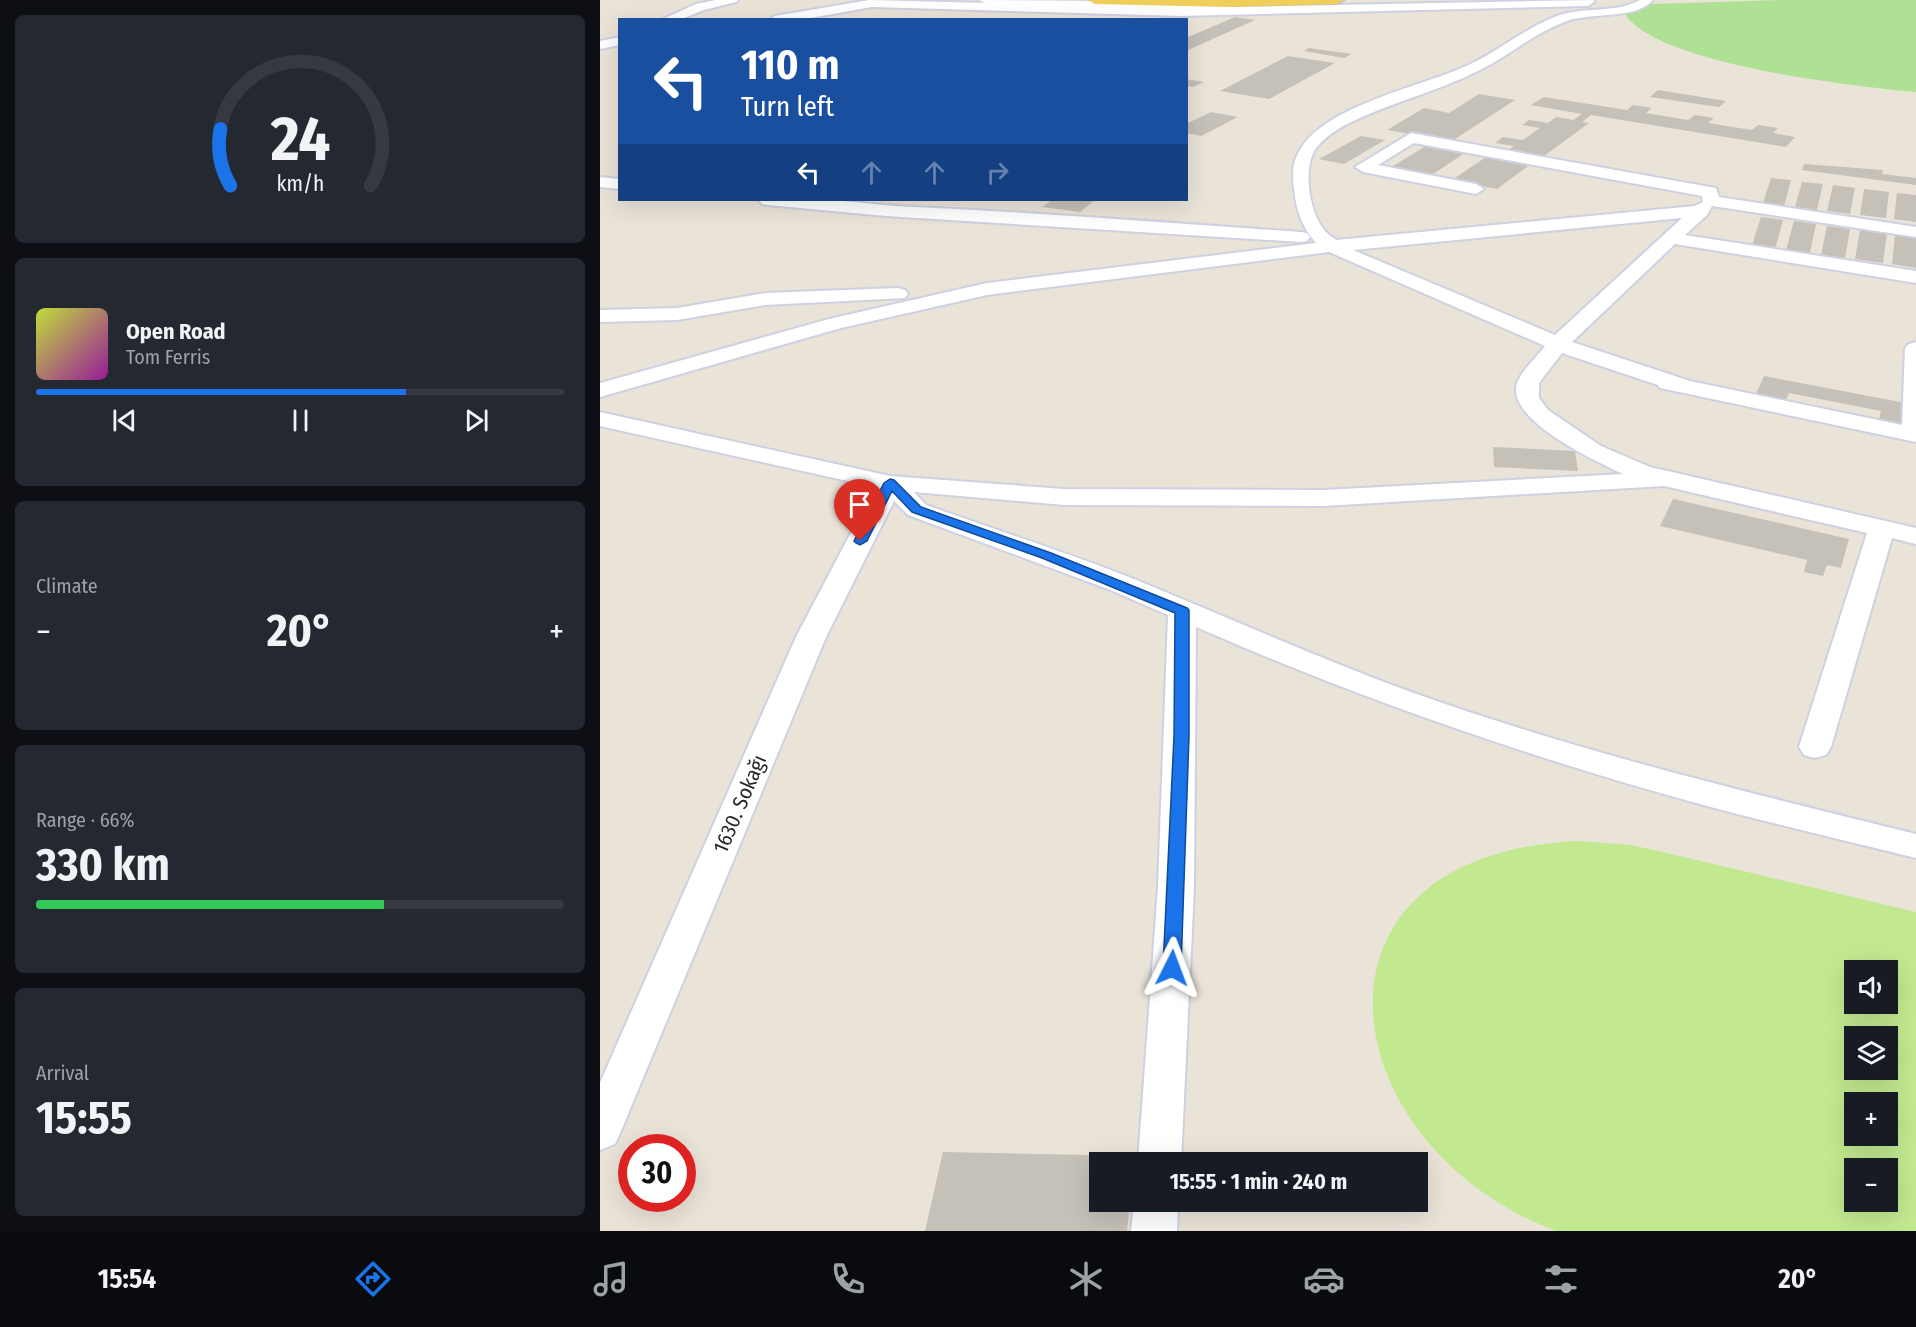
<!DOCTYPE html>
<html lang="en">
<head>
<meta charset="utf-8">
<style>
  :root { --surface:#171b24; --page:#242831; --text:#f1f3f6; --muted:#9ea1a6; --line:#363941; --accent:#1a73e8 }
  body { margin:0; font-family:"Fira Sans Condensed",sans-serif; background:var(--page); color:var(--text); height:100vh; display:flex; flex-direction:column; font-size:22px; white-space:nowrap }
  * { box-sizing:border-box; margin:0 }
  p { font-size:20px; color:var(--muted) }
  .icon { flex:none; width:33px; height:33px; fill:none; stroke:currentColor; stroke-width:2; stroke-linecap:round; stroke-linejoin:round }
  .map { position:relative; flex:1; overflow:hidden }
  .drawer { display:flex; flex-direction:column; gap:15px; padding:15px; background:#0d0f14; width:600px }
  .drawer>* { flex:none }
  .top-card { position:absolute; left:18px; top:18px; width:570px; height:183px; border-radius:0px; box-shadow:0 6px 24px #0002; background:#1a4fa0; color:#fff; overflow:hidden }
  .buttons { position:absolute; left:1244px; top:960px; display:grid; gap:12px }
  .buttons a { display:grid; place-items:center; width:54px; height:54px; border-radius:0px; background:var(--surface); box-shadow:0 6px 24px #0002; font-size:30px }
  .speed { position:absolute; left:18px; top:1134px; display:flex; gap:12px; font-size:30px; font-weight:700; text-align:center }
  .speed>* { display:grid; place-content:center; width:78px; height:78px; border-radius:50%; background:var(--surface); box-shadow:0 6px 24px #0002; line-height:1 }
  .speed .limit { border:9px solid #d22; background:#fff; color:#111 }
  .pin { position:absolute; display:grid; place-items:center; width:51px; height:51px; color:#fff; margin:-62px -26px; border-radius:50% 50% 50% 0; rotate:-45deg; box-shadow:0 0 6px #0007 }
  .pin .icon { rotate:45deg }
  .me { position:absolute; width:66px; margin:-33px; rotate:3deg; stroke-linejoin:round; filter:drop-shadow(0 0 4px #0008) }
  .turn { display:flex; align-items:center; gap:21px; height:126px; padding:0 24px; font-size:27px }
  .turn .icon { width:78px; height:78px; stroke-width:2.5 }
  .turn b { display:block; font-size:42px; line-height:51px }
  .lanes { display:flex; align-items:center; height:57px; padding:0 24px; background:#0003; justify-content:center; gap:30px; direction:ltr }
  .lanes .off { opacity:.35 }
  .big { font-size:45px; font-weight:700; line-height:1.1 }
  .drawer .card { flex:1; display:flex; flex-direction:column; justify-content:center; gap:9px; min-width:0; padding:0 21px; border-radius:9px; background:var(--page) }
  .drawer .dial { align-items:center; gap:0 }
  .dial svg { height:156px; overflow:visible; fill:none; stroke:var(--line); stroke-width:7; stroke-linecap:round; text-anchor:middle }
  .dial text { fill:var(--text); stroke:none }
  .song { display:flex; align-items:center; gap:18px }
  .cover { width:72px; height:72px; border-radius:9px; background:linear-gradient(135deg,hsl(70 70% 55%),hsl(300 70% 35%)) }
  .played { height:6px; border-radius:3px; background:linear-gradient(90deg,var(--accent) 70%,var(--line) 70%) }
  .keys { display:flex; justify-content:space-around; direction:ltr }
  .heat { display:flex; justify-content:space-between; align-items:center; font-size:33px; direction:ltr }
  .charge { height:9px; border-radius:4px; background:linear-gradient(90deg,#34c759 66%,var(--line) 0) }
  .trip { position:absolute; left:489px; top:1152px; width:339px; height:60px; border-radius:0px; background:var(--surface); box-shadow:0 6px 24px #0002; font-weight:700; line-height:60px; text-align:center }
  .dock { display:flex; height:96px; justify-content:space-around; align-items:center; background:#090b0e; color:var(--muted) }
  .dock .icon { width:42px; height:42px }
  .dock .active { color:var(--accent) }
  .dock b { font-size:27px; color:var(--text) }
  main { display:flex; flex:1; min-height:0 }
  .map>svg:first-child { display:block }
</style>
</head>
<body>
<main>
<section class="drawer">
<div class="card dial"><svg viewBox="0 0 100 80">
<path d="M14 69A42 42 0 1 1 86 69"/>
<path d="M14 69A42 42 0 0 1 9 40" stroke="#1a73e8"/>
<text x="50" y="56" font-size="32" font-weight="700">24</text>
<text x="50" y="72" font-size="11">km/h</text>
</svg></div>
<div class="card">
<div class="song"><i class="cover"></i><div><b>Open Road</b><p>Tom Ferris</p></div></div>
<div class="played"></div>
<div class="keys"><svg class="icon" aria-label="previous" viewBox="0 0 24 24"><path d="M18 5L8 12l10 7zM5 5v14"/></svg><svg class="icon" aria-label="pause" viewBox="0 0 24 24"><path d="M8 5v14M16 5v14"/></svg><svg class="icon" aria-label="next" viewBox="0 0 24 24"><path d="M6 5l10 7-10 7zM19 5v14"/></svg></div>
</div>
<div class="card"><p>Climate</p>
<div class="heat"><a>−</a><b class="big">20°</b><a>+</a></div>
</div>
<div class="card"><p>Range · 66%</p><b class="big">330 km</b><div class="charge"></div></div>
<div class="card"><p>Arrival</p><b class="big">15:55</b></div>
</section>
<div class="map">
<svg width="1316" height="1231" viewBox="0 0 1316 1231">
  <rect width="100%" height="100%" fill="#eae3d8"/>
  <path fill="#aee194" d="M 1181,0 L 1316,0 L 1316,92 C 1263,87 1035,64 1021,5 Z"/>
  <path fill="#c2e990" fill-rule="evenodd" d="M 979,841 L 1030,845 L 1054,850 L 1316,912 L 1316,1231 L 956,1231 C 728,1144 688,853 979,841 ZM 1254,970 L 1287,970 L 1287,1004 L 1254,1004 ZM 1254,1036 L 1287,1036 L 1287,1070 L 1254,1070 ZM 1254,1102 L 1287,1102 L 1287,1136 L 1254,1136 ZM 1254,1168 L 1287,1168 L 1287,1202 L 1254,1202 Z"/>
  <g fill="#c5c0b8">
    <path d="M 635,17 L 655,20 L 586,51 L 586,38 Z"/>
    <path d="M 709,48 L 752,54 L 744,58 L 704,51 Z"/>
    <path d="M 688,56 L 735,63 L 669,99 L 620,91 Z"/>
    <path d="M 586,79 L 604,82 L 593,87 L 586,86 Z"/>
    <path d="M 1058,90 L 1126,101 L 1119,107 L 1050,97 Z"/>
    <path d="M 879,94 L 915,100 L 852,141 L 787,130 L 824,108 L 849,113 Z"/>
    <path d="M 944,97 L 1027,110 L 1033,105 L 1052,108 L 1046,113 L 1088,120 L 1095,115 L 1114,118 L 1108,123 L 1152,130 L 1158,125 L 1178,128 L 1173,133 L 1195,137 L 1186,147 L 991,115 L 982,122 L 989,123 L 940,159 L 905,152 L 914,146 L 895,143 L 903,137 L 923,140 L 940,128 L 922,125 L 929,120 L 948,123 L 956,117 L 973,120 L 982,114 L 931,105 Z"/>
    <path d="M 611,112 L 638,117 L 601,136 L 586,133 L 586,124 Z"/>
    <path d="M 761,136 L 785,140 L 744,164 L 719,159 Z"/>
    <path d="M 829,144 L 868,151 L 830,176 L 790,168 Z"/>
    <path d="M 889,155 L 932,163 L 897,189 L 852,180 Z"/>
    <path d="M 1204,164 L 1283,170 L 1282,174 L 1316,178 L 1316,185 L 1202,170 Z"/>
    <path d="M 1171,178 L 1191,180 L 1184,206 L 1163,203 Z"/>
    <path d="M 1202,182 L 1223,184 L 1217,210 L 1195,207 Z"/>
    <path d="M 1233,185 L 1255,188 L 1250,214 L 1227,211 Z"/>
    <path d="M 1264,189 L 1289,192 L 1286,218 L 1260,215 Z"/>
    <path d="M 1297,193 L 1316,195 L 1316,222 L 1294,219 Z"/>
    <path d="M 452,200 L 495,200 L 480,212 L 442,207 Z"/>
    <path d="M 1161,217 L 1183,220 L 1175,249 L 1152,245 Z"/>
    <path d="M 1194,221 L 1216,224 L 1210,253 L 1186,250 Z"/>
    <path d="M 1227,226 L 1250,229 L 1245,258 L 1221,255 Z"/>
    <path d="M 1260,230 L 1287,233 L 1283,263 L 1255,259 Z"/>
    <path d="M 1295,235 L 1316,237 L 1316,268 L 1292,264 Z"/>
    <path d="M 1164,376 L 1316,405 L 1310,429 L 1278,423 L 1281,411 L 1189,393 L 1184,404 L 1154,399 Z"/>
    <path d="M 893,447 L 975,451 L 978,471 L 894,467 Z"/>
    <path d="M 1073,499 L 1249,539 L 1241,568 L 1227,565 L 1223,576 L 1204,572 L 1207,560 L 1060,526 Z"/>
    <path d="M 343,1152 L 535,1156 L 534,1162 L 500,1162 L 500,1202 L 530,1202 L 527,1231 L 325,1231 Z"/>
  </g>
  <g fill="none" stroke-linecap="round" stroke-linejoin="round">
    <g stroke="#ced1e1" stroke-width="4">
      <g id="minor">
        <path d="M 116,0 L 138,0 L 136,2 L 104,10 L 79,20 L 61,20 L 96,4 Z"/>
        <path d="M 269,0 L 581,8 L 993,0 L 994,2 L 988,6 L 581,16 L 272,7 L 199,20 L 169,20 L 175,16 Z"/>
        <path d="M 1040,0 L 1053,0 C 1037,19 993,13 970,20 C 937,31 910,55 878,71 C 836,92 789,103 747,124 C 736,130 725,137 717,147 C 702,166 709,209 722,227 C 726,233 731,236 736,240 L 1095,206 L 1103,202 L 1102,196 L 814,143 L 778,165 L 876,184 L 884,189 L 876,194 L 763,172 L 755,167 L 811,133 L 1110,187 L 1116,188 L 1119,197 L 1316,227 L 1316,237 L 1112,206 L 1107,215 L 1085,235 L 1316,271 L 1316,283 L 1075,244 L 972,342 L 1090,381 L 1302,425 L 1305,348 L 1309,344 L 1316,342 L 1316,442 L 1060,388 L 1058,385 L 962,353 L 939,383 L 939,398 L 948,410 L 1001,446 L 1050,467 L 1316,528 L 1316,544 L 1292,538 L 1231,747 L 1226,755 L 1215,758 L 1204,755 L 1199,747 L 1267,533 L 1064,486 L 724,506 L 464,505 L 314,492 L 326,505 C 393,529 462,551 529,577 C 623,615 715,657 811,692 C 976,751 1146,792 1316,834 L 1316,858 C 1243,840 1169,823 1096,803 C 926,756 758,698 596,627 L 594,887 L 581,1162 L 538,1162 L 558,887 L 568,615 L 508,589 L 308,515 L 294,501 L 226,637 L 21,1131 L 15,1144 L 0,1150 L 0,1083 L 196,637 L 275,487 L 0,426 L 0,412 L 290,476 L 464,489 L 724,490 L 1023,474 C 997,462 905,420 917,383 C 920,373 938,355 945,346 L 729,252 L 387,295 L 241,328 L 0,397 L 0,383 L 229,319 L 387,283 L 716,243 C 702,227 696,210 694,189 C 692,176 692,162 700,150 C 725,106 819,87 864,67 C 897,53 925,27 960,15 C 985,7 1017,13 1040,0 ZM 1082,218 L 955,335 L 753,250 Z"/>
        <path d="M 20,37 L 20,45 L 0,49 L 0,41 Z"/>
        <path d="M 0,177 L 20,179 L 20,189 L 0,187 Z"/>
        <path d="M 159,200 C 210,194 263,205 314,207 C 443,213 572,223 701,232 L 707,233 L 710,237 L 707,241 L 701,242 L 286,216 L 168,205 L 162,204 Z"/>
        <path d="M 298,288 L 305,290 L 308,294 L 305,298 L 165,305 L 77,320 L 0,322 L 0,310 L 77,308 L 165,293 Z"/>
        <path d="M 534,1202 L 578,1202 L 577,1231 L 531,1231 Z"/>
      </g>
    </g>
    <g stroke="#ced1e1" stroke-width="3">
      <path id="tertiary" d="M 379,0 L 624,2 L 631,6 L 624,10 L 386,4 Z"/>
    </g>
    <g stroke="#c3c3c3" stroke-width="3">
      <path id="primary" d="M 488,0 L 744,0 L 737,4 L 629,7 L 495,4 Z"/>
    </g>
    <use href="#minor" fill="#fff" fill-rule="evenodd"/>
    <use href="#tertiary" fill="#fff" fill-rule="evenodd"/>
    <use href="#primary" fill="#efce59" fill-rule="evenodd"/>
  </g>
  <path fill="#1a73e8" stroke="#114b97" stroke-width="1.5" d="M 290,479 L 294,480 L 321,507 L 451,553 L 587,608 L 589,610 L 589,736 L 581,968 L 579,973 L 572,975 L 566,973 L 563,968 L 574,736 L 575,613 L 442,558 L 312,512 L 292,491 L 267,541 L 260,545 L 256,543 L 254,541 L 284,483 Z"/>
  <g text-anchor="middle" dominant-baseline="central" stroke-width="4.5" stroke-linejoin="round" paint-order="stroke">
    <g font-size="21" fill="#272727" stroke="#fff">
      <text transform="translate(140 804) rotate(-67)">1630. Sokağı</text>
    </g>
  </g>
</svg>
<div class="buttons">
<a><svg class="icon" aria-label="sound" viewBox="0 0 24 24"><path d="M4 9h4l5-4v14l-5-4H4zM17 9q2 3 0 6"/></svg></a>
<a><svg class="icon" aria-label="layers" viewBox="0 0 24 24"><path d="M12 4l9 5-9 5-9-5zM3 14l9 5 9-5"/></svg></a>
<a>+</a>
<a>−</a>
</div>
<div class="speed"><div class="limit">30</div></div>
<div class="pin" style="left:260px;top:541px;background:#d93025"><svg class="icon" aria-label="arrive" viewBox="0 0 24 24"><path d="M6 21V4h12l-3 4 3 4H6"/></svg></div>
<svg class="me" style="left:572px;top:968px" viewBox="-20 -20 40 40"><path d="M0-17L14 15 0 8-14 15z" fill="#1a73e8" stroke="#fff" stroke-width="4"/></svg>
<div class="trip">15:55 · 1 min · 240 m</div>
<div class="top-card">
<div class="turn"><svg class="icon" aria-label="left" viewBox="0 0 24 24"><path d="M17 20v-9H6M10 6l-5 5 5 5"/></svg><div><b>110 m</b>Turn left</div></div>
<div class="lanes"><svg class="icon" aria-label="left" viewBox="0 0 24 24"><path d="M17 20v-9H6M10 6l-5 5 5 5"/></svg><svg class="icon off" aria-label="ahead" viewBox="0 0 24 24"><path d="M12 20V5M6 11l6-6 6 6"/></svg><svg class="icon off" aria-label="ahead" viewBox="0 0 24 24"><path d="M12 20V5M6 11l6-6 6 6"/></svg><svg class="icon off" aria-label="right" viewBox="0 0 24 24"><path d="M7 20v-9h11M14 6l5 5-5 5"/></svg></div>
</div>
</div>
</main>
<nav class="dock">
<b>15:54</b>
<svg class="icon active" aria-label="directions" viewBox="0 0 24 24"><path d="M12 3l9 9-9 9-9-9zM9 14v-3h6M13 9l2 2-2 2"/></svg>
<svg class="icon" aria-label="music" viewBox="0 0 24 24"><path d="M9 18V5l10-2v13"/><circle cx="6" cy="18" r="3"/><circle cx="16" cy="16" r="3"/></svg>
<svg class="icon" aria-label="phone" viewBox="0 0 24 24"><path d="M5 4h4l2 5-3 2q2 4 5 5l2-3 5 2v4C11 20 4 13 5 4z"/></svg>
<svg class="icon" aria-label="climate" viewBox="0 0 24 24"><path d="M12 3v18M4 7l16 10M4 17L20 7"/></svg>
<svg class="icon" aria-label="car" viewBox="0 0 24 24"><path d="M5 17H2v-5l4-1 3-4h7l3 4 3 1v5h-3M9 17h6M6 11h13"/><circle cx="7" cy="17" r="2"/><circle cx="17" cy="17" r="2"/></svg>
<svg class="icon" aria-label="filters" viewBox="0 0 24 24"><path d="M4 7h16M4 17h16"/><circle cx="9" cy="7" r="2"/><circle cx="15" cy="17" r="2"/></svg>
<b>20°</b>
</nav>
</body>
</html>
